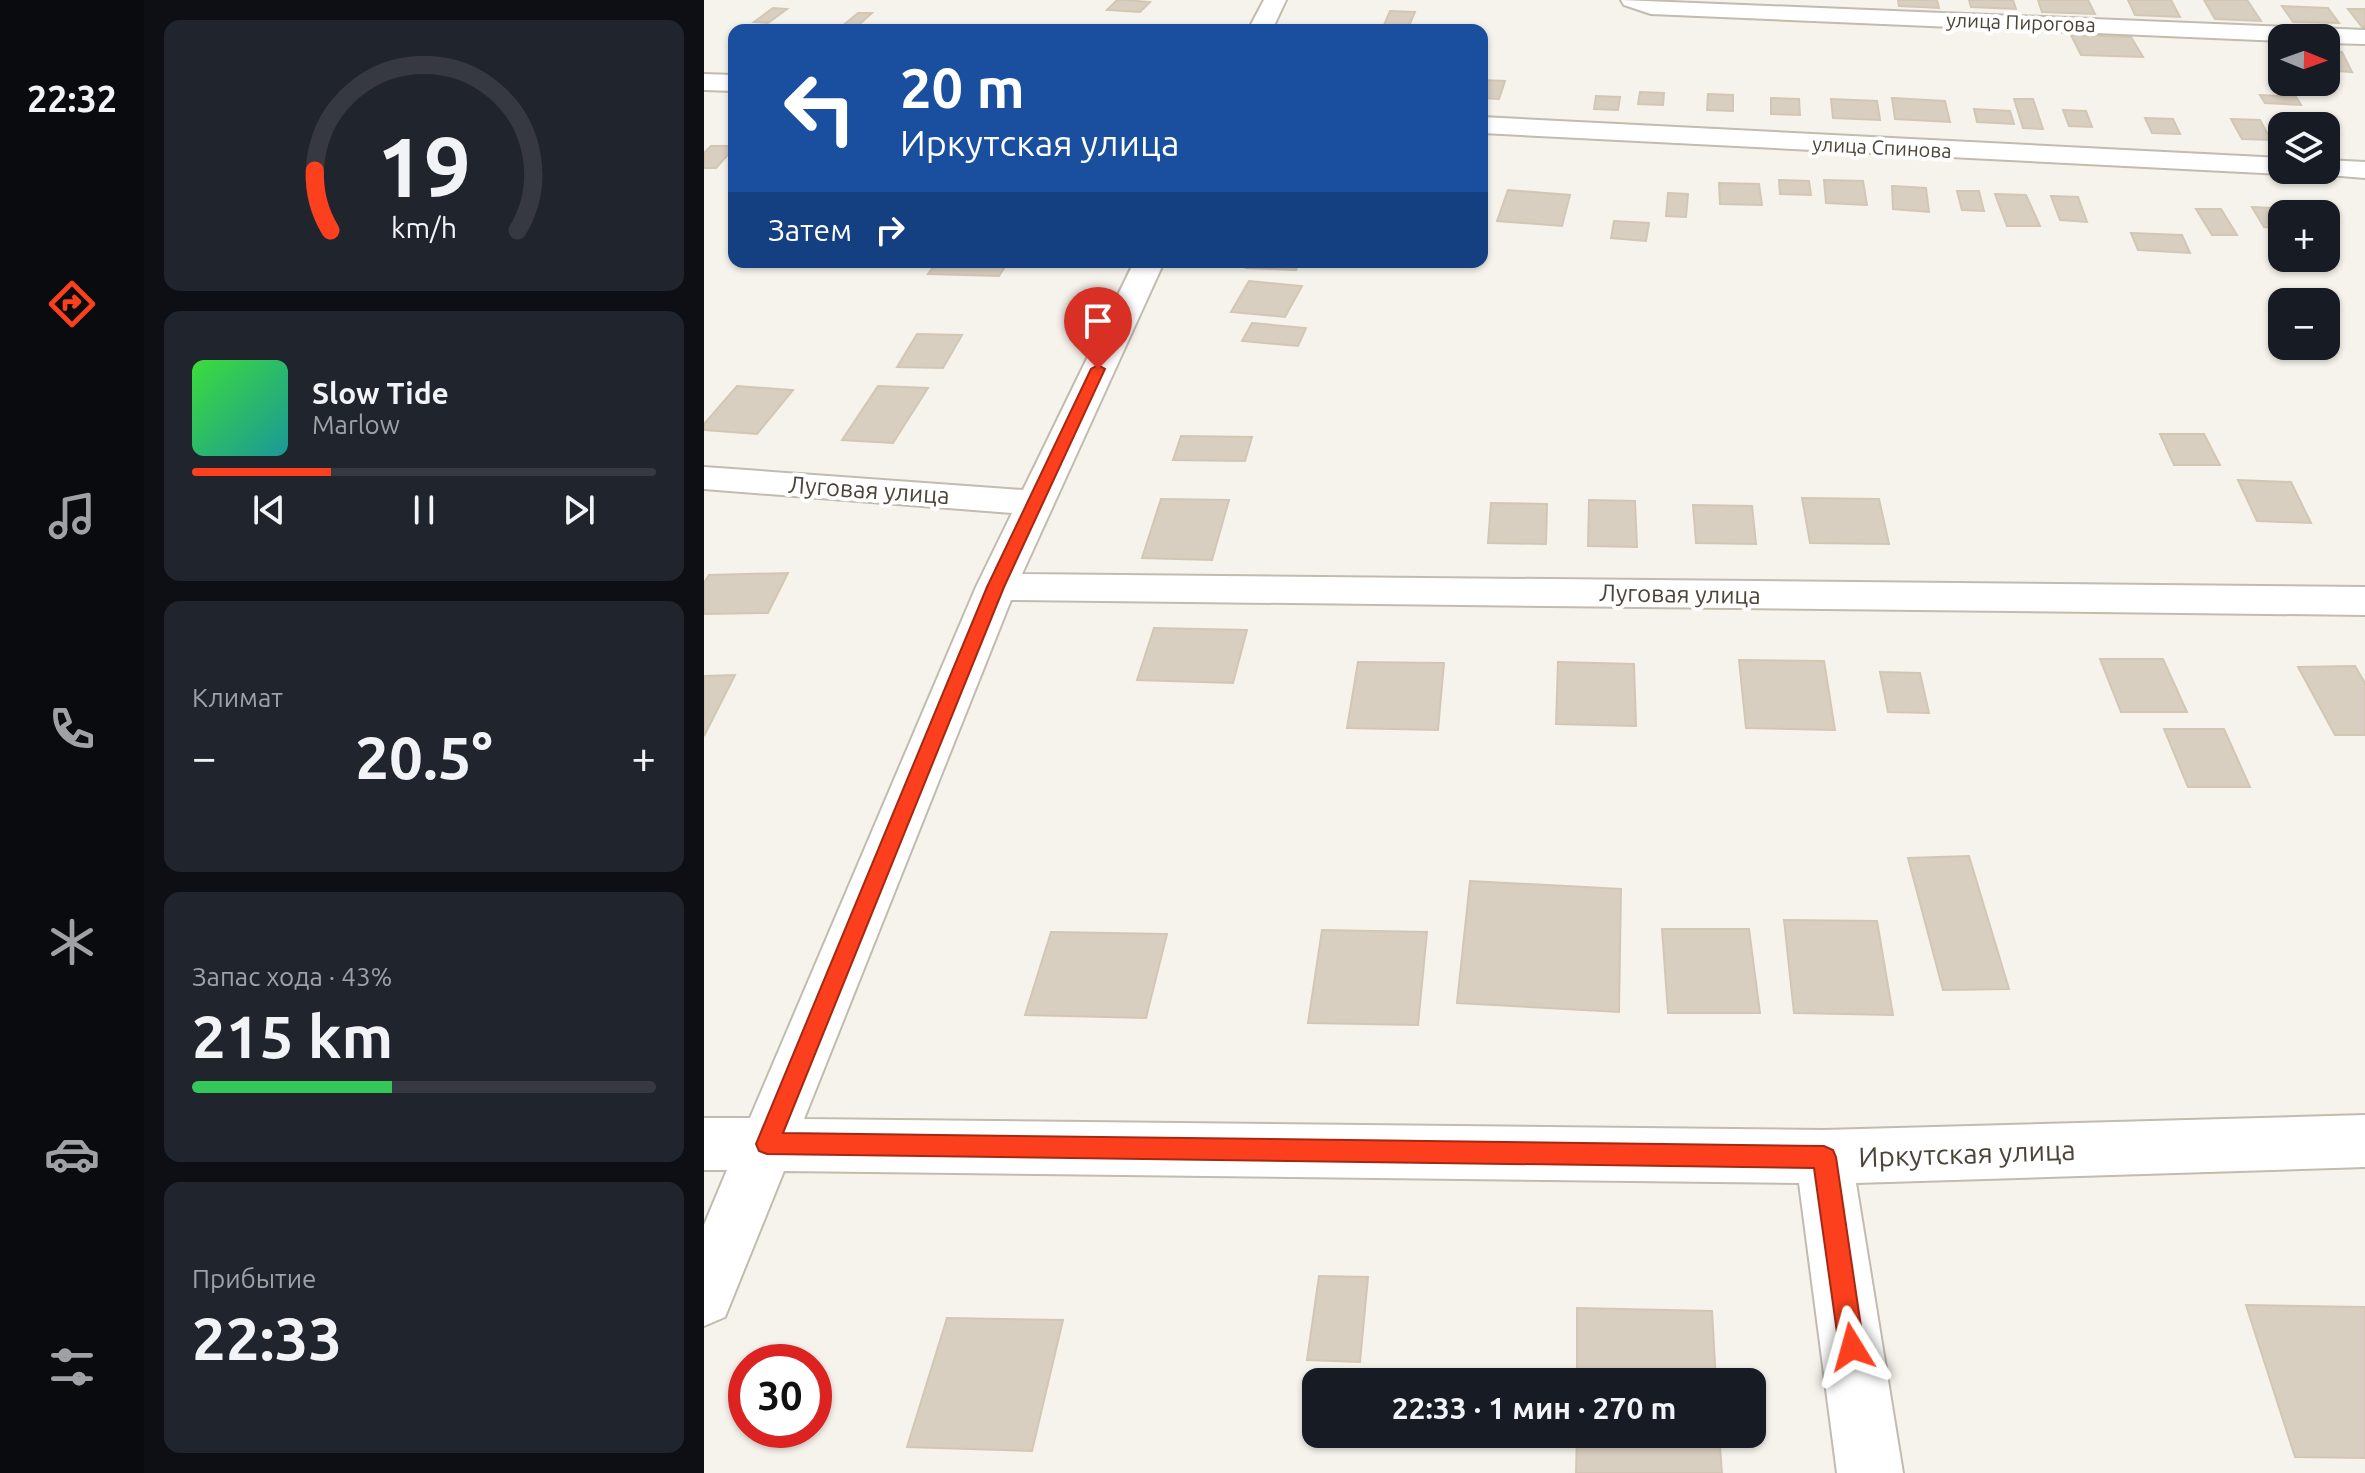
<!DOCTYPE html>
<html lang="ru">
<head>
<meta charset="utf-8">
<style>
  :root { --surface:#171b24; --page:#20242c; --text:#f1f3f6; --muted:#9ea1a6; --line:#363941; --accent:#fc3f1d }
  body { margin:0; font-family:Ubuntu,sans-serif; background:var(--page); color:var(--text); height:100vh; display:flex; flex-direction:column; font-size:30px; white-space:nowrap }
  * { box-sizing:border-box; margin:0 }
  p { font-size:26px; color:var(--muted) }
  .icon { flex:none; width:44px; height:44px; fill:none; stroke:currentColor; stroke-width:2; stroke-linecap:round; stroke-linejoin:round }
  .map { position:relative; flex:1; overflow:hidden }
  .details { display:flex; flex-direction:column; gap:20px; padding:20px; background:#0d0f14; width:560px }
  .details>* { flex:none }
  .hud { position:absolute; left:24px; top:24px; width:760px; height:244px; border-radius:16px; box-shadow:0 2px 6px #0004; background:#1a4fa0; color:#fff; overflow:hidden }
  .needle { width:52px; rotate:91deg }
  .controls { position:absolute; left:1564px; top:24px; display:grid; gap:16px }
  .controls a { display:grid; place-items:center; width:72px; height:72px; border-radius:16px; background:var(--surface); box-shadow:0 2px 6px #0004; font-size:40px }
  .speed { position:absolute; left:24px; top:1344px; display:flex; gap:16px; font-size:40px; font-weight:700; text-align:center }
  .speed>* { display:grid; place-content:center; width:104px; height:104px; border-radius:50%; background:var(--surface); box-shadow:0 2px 6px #0004; line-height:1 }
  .speed .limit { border:12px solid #d22; background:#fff; color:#111 }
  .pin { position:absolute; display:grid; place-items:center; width:68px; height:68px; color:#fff; margin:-82px -34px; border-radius:50% 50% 50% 0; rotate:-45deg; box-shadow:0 0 8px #0007 }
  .pin .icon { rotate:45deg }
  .me { position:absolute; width:88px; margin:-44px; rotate:352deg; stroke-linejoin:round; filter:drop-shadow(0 0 6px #0008) }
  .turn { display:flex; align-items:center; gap:28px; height:168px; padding:0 40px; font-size:36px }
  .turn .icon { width:104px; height:104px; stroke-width:2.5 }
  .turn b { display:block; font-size:56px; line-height:68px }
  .then { display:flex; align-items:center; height:76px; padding:0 40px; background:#0003; gap:16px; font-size:30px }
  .big { font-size:60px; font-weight:700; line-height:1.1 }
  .details .card { flex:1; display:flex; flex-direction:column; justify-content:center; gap:12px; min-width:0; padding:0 28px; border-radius:16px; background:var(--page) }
  .details .dial { align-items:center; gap:0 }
  .dial svg { height:208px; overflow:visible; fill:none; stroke:var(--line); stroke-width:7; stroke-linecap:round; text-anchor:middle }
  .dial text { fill:var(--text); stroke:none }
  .song { display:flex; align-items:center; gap:24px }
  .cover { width:96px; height:96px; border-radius:12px; background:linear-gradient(135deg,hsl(120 70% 55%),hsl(180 70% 35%)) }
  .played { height:8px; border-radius:4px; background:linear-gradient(90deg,var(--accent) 30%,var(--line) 30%) }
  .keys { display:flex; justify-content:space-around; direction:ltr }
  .heat { display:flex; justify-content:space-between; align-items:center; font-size:44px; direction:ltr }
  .charge { height:12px; border-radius:6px; background:linear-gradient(90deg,#34c759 43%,var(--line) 0) }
  .trip { position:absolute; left:598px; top:1368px; width:464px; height:80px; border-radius:16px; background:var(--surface); box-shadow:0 2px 6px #0004; font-weight:700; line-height:80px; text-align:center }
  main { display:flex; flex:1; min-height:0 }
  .dock { display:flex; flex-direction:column; width:144px; justify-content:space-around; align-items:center; background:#090b0e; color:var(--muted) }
  .dock .icon { width:56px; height:56px }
  .dock .on { color:var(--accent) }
  .dock b { font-size:36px; color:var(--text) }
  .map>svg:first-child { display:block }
</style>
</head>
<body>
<main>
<nav class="dock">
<b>22:32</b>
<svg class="icon on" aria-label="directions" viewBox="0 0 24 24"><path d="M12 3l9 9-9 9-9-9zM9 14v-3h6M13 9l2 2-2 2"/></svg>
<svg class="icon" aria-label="music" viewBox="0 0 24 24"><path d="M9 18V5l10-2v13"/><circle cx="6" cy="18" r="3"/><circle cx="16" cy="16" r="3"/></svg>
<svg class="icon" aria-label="phone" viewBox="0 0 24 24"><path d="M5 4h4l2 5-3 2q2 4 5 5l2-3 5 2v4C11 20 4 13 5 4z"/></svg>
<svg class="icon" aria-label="climate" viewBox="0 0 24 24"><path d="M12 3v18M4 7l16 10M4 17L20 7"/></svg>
<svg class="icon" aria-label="car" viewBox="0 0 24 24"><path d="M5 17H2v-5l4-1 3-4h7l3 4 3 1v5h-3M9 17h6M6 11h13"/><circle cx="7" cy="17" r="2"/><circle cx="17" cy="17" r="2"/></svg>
<svg class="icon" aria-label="filters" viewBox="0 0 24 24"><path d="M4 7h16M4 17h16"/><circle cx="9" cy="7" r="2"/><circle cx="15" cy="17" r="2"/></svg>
</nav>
<section class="details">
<div class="card dial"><svg viewBox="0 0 100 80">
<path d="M14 69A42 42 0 1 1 86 69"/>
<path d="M14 69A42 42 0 0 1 8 46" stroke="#fc3f1d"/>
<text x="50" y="56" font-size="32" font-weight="700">19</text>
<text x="50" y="72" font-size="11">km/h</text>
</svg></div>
<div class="card">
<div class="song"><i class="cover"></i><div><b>Slow Tide</b><p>Marlow</p></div></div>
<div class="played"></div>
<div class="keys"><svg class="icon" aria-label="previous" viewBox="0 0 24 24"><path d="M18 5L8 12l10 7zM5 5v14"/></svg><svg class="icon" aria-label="pause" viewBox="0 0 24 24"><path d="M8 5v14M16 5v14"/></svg><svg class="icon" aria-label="next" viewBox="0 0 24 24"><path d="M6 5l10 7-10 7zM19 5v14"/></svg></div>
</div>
<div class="card"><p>Климат</p>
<div class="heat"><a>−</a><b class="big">20.5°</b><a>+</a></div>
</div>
<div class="card"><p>Запас хода · 43%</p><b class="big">215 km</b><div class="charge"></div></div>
<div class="card"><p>Прибытие</p><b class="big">22:33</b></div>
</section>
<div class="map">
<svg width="1661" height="1473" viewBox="0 0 1661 1473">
  <rect width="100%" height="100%" fill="#f6f3ec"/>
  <g fill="#d8cfc1" stroke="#d3c7b4" stroke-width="2">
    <path d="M 413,0 L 420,0 L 446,2 L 436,12 L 403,10 Z"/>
    <path d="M 1194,0 L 1233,0 L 1235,8 L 1195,6 Z"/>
    <path d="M 1265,0 L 1309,0 L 1312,9 L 1267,7 Z"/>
    <path d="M 1334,0 L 1384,0 L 1391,14 L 1338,12 Z"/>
    <path d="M 1424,0 L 1467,0 L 1476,17 L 1431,15 Z"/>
    <path d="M 1500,0 L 1543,0 L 1557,21 L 1511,19 Z"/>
    <path d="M 1578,6 L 1624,8 L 1635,23 L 1589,22 Z"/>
    <path d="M 69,8 L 83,9 L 64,23 L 50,22 Z"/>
    <path d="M 1644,9 L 1661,9 L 1661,27 L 1658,27 Z"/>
    <path d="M 686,11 L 711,12 L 705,26 L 680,25 Z"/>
    <path d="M 154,13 L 168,13 L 150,29 L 136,28 Z"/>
    <path d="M 1367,35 L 1427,37 L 1439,57 L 1377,55 Z"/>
    <path d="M 1622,51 L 1638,52 L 1648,72 L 1622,70 Z"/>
    <path d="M 778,80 L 801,81 L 795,99 L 778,98 Z"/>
    <path d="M 936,92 L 960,93 L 959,105 L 934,104 Z"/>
    <path d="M 1004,94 L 1029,95 L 1029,111 L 1003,110 Z"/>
    <path d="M 1556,95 L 1592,97 L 1597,105 L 1561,103 Z"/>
    <path d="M 892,96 L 916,97 L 914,110 L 890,109 Z"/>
    <path d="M 1067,98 L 1095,99 L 1096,115 L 1067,114 Z"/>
    <path d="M 1188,98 L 1241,101 L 1246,122 L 1191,119 Z"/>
    <path d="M 1127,99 L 1173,101 L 1176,120 L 1129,118 Z"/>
    <path d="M 1310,99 L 1329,99 L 1339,129 L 1319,128 Z"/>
    <path d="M 1270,109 L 1306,111 L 1310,124 L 1273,122 Z"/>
    <path d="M 1359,110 L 1382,111 L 1388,127 L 1365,126 Z"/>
    <path d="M 1441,118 L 1469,119 L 1476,134 L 1448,133 Z"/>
    <path d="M 1527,119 L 1556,120 L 1567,140 L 1538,139 Z"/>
    <path d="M 7,146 L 30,146 L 30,148 L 12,168 L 0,168 L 0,153 Z"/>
    <path d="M 1075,180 L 1105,181 L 1107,195 L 1076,194 Z"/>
    <path d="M 1120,180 L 1159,181 L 1163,205 L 1122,203 Z"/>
    <path d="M 1015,183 L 1055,184 L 1058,205 L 1016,204 Z"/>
    <path d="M 1188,186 L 1222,188 L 1225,212 L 1189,209 Z"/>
    <path d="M 804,190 L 866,195 L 858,226 L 793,221 Z"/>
    <path d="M 1253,191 L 1275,191 L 1280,211 L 1258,210 Z"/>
    <path d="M 964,193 L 984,194 L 982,217 L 962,216 Z"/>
    <path d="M 1291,194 L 1322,195 L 1336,226 L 1303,226 Z"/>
    <path d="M 1347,196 L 1374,197 L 1383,222 L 1356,220 Z"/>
    <path d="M 1548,207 L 1592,209 L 1595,214 L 1578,214 L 1578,228 L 1560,227 Z"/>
    <path d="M 1492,209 L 1517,209 L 1533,235 L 1508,235 Z"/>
    <path d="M 910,221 L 945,223 L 942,241 L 907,238 Z"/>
    <path d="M 1427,233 L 1478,235 L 1486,253 L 1434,250 Z"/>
    <path d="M 233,262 L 304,262 L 295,276 L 224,274 Z"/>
    <path d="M 544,262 L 595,262 L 592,270 L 542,268 Z"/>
    <path d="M 545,281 L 598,286 L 581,317 L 527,312 Z"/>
    <path d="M 548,323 L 602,328 L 594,346 L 538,341 Z"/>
    <path d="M 213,334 L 258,335 L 239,368 L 193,367 Z"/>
    <path d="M 33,386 L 89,390 L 53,434 L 0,430 L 0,424 Z"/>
    <path d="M 174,386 L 224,388 L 189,443 L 138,440 Z"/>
    <path d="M 1456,434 L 1500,434 L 1516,465 L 1470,465 Z"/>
    <path d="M 477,436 L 548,437 L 541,461 L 469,460 Z"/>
    <path d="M 1534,480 L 1587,482 L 1607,523 L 1553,521 Z"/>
    <path d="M 1098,498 L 1175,499 L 1185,544 L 1106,543 Z"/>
    <path d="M 457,499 L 525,500 L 508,560 L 438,558 Z"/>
    <path d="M 885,500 L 931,501 L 933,547 L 884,546 Z"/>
    <path d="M 787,503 L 843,504 L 842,544 L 784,543 Z"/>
    <path d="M 989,505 L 1048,506 L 1052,544 L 992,543 Z"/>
    <path d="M 84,573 L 64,613 L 0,614 L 0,583 L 5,575 Z"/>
    <path d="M 450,628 L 543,630 L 529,683 L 433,680 Z"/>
    <path d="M 1396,659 L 1459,659 L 1483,712 L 1417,712 Z"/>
    <path d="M 1035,660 L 1120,661 L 1131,730 L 1042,728 Z"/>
    <path d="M 654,662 L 740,663 L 734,730 L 643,728 Z"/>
    <path d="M 854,662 L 930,664 L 932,726 L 852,724 Z"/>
    <path d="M 1651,666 L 1661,683 L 1661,735 L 1631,735 L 1594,667 Z"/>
    <path d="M 1176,672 L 1216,673 L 1225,713 L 1184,712 Z"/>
    <path d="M 31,675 L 0,736 L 0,676 Z"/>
    <path d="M 1460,729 L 1520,729 L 1546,787 L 1484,787 Z"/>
    <path d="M 1265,856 L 1305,989 L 1239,990 L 1204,858 Z"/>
    <path d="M 766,881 L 917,889 L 915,1012 L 753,1003 Z"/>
    <path d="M 1080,920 L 1173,921 L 1189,1015 L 1090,1013 Z"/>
    <path d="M 958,929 L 1045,929 L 1056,1013 L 964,1013 Z"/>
    <path d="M 618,930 L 723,932 L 714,1025 L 604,1023 Z"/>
    <path d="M 347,932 L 463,934 L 442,1018 L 321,1015 Z"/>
    <path d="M 615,1276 L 664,1277 L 656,1362 L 603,1360 Z"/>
    <path d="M 1542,1305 L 1661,1307 L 1661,1458 L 1591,1457 Z"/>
    <path d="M 873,1308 L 1008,1311 L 1012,1382 L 873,1382 Z"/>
    <path d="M 243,1318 L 359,1320 L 328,1451 L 203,1447 Z"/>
    <path d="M 873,1434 L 1015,1434 L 1018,1473 L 872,1473 Z"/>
  </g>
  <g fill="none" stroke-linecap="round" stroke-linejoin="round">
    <g stroke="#c2bbae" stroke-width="4">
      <g id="minor">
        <path d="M 560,0 L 582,0 L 568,30 L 544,30 Z"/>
        <path d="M 917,0 L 1661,30 L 1661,44 L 1622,43 L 1622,38 L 1578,41 L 947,14 L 920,5 Z"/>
        <path d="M 0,74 L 30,75 L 30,91 L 0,90 Z"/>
        <path d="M 778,117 L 1578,158 L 1578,170 L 1589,170 L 1578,174 L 778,133 Z"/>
        <path d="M 1622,160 L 1661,162 L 1661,178 L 1612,174 L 1610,170 L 1622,170 Z"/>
        <path d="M 430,262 L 460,262 L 318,574 L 1661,587 L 1661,615 L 307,600 L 100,1119 L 1120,1130 L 1661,1115 L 1661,1167 L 1152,1183 L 1199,1473 L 1133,1473 L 1095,1183 L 80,1171 L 21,1317 L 0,1326 L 0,1225 L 23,1170 L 0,1170 L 0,1118 L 46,1118 L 272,587 L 308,513 L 0,489 L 0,467 L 319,490 Z"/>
      </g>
    </g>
    <use href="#minor" fill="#fff" fill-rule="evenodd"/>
  </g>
  <path fill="#fc3f1d" stroke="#a42913" stroke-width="2" d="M 394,365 L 401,369 L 300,587 L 79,1133 L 1120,1146 L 1129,1150 L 1132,1157 L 1160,1347 L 1157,1356 L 1148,1360 L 1139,1356 L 1135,1347 L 1110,1168 L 63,1154 L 55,1151 L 52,1144 L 283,587 L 387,369 Z"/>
  <g text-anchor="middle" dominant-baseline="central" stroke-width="8" stroke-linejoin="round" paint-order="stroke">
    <g font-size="20" fill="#4b4439" stroke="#fff">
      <text transform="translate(1317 22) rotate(2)">улица Пирогова</text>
      <text transform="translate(1178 147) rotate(3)">улица Спинова</text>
    </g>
    <g font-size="24" fill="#4b4439" stroke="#fff">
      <text transform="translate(165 490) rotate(4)">Луговая улица</text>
      <text transform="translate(976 594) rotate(1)">Луговая улица</text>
    </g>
    <g font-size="28" fill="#4b4439" stroke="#fff">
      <text transform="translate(1263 1153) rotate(-2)">Иркутская улица</text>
    </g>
  </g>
</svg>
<div class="controls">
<a><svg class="needle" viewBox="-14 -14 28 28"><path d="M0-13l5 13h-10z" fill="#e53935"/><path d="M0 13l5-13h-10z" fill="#9ea1a6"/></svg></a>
<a><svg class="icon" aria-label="layers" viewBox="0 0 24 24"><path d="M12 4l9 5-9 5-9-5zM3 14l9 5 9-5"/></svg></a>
<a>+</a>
<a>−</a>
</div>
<div class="speed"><div class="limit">30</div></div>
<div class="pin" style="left:394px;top:369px;background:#d93025"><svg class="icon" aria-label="arrive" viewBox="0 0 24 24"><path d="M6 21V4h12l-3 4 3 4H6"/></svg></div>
<svg class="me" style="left:1148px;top:1347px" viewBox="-20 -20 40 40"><path d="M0-17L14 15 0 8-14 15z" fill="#fc3f1d" stroke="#fff" stroke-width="4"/></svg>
<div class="trip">22:33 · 1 мин · 270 m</div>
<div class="hud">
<div class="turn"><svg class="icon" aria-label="left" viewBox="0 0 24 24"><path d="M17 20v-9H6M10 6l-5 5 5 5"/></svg><div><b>20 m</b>Иркутская улица</div></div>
<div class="then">Затем<svg class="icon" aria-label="right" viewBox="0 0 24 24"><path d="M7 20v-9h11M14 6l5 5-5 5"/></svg></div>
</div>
</div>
</main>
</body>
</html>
